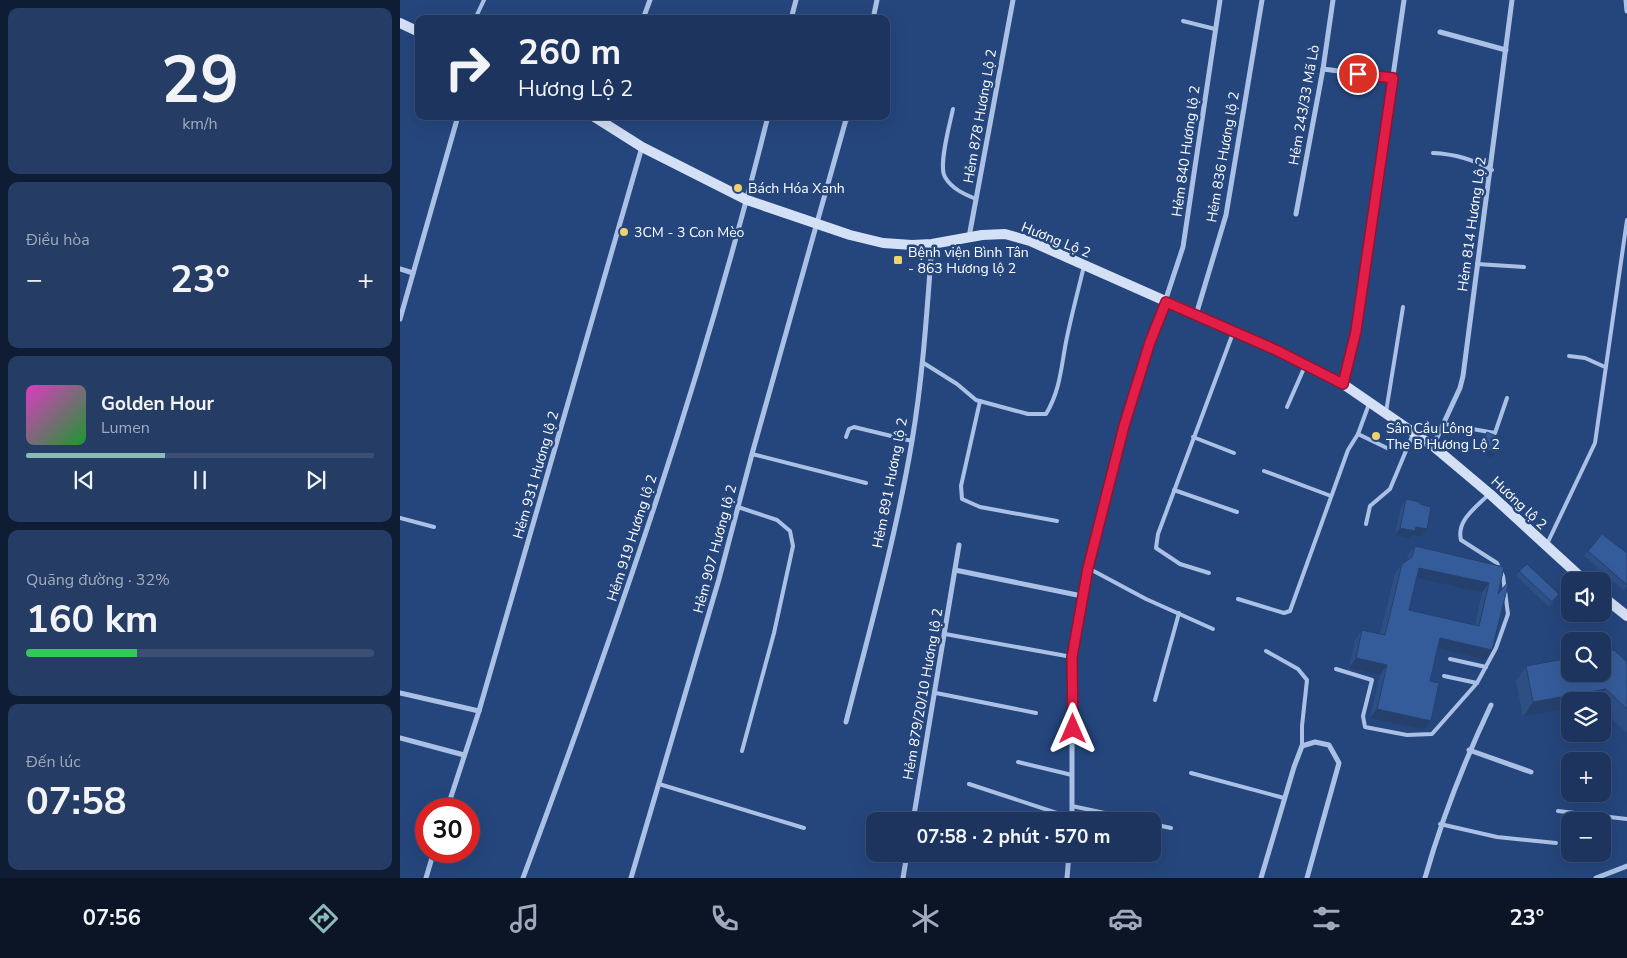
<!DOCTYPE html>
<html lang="vi">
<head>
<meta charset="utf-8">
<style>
  :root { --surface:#1c345e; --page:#253c64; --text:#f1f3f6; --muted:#a0aabc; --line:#3a4f73; --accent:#8bbbb9 }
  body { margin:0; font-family:"Nunito Sans",sans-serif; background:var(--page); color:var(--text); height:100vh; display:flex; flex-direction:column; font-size:19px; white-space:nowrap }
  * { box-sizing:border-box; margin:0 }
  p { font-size:16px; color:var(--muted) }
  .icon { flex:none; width:28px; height:28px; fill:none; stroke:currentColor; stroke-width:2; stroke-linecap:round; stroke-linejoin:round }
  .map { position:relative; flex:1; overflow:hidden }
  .panel { display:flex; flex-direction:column; gap:8px; padding:8px; background:#0f1d34; width:400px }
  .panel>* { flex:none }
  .hud { position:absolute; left:15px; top:15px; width:475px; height:105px; border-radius:10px; box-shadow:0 5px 20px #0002,0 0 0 1px var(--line); background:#1c345e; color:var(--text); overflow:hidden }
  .tools { position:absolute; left:1161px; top:572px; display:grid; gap:10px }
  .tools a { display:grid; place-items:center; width:50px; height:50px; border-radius:10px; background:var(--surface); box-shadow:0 5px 20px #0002,0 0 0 1px var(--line); font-size:25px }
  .speed { position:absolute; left:15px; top:798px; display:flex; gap:10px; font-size:25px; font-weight:700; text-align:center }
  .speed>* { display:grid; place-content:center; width:65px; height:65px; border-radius:50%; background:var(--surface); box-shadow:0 5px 20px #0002,0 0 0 1px var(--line); line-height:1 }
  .speed .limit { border:8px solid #d22; background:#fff; color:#111 }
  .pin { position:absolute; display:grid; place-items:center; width:42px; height:42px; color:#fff; margin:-21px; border:2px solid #fff; border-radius:50%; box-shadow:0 1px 5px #0007 }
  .me { position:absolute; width:55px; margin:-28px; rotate:0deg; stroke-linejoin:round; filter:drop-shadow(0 0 4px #0008) }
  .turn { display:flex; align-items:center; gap:18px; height:105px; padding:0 20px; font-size:22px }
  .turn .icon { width:65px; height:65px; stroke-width:2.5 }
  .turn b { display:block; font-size:35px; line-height:42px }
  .big { font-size:38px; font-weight:700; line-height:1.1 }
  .panel .widget { flex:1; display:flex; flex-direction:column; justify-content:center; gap:8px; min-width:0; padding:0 18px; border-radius:10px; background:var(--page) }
  .panel .dial { align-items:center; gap:0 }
  .dial b { font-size:65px; line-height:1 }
  .song { display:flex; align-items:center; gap:15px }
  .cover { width:60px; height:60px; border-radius:8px; background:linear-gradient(135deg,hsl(310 70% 55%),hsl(130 70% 35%)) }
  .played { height:5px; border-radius:2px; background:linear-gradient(90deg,var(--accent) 40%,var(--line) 40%) }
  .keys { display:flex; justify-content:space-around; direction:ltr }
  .heat { display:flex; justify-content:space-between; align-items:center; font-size:28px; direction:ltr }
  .charge { height:8px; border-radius:4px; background:linear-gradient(90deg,#34c759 32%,var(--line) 0) }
  .trip { position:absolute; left:466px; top:812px; width:295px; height:50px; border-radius:10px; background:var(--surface); box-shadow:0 5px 20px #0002,0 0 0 1px var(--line); font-weight:700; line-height:50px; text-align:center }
  .tab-bar { display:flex; height:80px; justify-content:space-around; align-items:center; background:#0b1526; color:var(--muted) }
  .tab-bar .icon { width:35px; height:35px }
  .tab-bar .selected { color:var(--accent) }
  .tab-bar b { font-size:22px; color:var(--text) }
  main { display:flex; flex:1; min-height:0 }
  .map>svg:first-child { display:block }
</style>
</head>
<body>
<main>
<section class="panel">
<div class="widget dial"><b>29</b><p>km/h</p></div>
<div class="widget"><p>Điều hòa</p>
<div class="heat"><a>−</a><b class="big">23°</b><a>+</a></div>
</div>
<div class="widget">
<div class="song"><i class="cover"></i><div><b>Golden Hour</b><p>Lumen</p></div></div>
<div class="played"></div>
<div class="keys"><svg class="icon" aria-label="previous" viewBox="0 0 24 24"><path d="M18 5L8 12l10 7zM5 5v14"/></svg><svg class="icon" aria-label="pause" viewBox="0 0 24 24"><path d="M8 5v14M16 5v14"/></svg><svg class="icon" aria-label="next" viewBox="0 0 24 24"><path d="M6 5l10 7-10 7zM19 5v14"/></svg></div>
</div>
<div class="widget"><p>Quãng đường · 32%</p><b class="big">160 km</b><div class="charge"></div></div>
<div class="widget"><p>Đến lúc</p><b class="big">07:58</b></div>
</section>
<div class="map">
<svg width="1227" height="878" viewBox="0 0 1227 878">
  <rect width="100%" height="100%" fill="#25467d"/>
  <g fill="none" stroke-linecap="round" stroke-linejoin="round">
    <g stroke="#aac1e5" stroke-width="4">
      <path d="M 75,19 L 84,0"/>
      <path d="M 783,21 L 815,29"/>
      <path d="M 553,109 C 550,123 538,166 545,177 C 552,189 564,194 576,199"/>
      <path d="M 435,116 L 447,120"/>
      <path d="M 1033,153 C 1055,154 1073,159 1092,170"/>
      <path d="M 1077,264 L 1124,267"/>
      <path d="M 1169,356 L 1185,358 L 1205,367"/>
      <path d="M 522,362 L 557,384 L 576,400 L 628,414 L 646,414 C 660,391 661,368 666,342 C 671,317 678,291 684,266"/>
      <path d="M 580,401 L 561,486 L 562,499 L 580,507 L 657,521"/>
      <path d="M 887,407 L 905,366"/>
      <path d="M 986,412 L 1003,307"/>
      <path d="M 1044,424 L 1095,433 L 1107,398"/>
      <path d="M 958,434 L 989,449"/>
      <path d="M 446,437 L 449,429 L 454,427 L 512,441"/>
      <path d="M 793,437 L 834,453"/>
      <path d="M 352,454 L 466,483"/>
      <path d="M 864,471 L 931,496"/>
      <path d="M 774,490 L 837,512"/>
      <path d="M 338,507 L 377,520 L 390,531 L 393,546 L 374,633 L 342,751"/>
      <path d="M 0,518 L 34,527"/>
      <path d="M 966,524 L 970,506 L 990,489 L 1013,434"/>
      <path d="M 1147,544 L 1195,443 L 1227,220"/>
      <path d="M 688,568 L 746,599 L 813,629"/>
      <path d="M 809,573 L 780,564 L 756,548 L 758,534 L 833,333"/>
      <path d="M 838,599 L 884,613 L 890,611 L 948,450 L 958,434 L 969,404"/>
      <path d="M 545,634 L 672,657"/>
      <path d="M 866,651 L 898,669 L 907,680 L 902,726 L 902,746"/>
      <path d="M 1050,659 L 1086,667"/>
      <path d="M 936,669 L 972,680 L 963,716 L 965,727 L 1007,735 L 1032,734 L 1077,683 L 1096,648 L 1108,614 L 1103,576 L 1097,563 L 1061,540 C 1056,520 1077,507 1089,494"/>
      <path d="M 1044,676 L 1077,683"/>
      <path d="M 536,693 L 636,713"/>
      <path d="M 755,700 L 779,613"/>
      <path d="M 618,762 L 672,775"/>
      <path d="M 791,773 L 884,798"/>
      <path d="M 259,784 L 404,828"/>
      <path d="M 569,784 L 672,818"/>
      <path d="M 672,806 L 742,821"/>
      <path d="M 1158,811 L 1227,819"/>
      <path d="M 752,824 L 771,828"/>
      <path d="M 1040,824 L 1097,837 L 1156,843"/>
    </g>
    <g stroke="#aac1e5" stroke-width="5">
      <path d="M 1226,0 L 1227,11"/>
      <path d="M 243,19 L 250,0"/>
      <path d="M 391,19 L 396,0"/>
      <path d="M 473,19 L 477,0"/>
      <path d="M 1040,32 L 1106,50"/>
      <path d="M 923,69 L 993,78"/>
      <path d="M 896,214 L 923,69 L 933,0"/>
      <path d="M 569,237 L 613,0"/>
      <path d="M 0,269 L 13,273"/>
      <path d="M 796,315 L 826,215 L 862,0"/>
      <path d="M 0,319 L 58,116"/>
      <path d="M 943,384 L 956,331 L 1004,0"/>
      <path d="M 1033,446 L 1060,388 L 1063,376 L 1112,0"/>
      <path d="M 555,570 L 682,596"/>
      <path d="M 0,693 L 79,711"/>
      <path d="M 446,722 C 470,629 496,536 512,441 C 523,376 527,310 532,244"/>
      <path d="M 0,738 L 64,755"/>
      <path d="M 1069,750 L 1131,772"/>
      <path d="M 47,809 L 79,711 L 242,147"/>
      <path d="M 513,821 L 559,545"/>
      <path d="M 672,821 L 672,657 L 682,596 L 724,426 L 783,247 L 820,0"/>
      <path d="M 26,878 L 34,851"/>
      <path d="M 123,878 C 216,628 304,375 368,116"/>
      <path d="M 231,878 L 319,579 L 352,454 L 447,116"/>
      <path d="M 503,878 L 507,854"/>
      <path d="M 667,878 L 669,854"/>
      <path d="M 861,878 L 894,767 L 902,746 L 915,742 L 929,745 L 939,763 L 907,878"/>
      <path d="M 1025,878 C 1042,818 1064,762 1091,705"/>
      <path d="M 1196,878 L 1227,866"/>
    </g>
    <g stroke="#d3e0f5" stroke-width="10">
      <path d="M 0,23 L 19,32"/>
      <path d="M 193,116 L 242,147 L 347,200 L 450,235 L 483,243 L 512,245 L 532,244 L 582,235 L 605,234 L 630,241 L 876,350 L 943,384 L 1033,446 L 1090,494 L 1185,581"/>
      <path d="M 1202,596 L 1227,616"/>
    </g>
  </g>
  <g fill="#2e4f84" fill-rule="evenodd">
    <path d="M 1087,432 L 1095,453 L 1092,458 L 1077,452 L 1083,437 Z"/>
    <path d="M 1006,499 L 1020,504 L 1021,537 L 1012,535 L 1010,539 L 995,535 L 1001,507 Z"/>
    <path d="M 1202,534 L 1227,586 L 1223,590 L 1184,556 Z"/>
    <path d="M 1015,546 L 1104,567 L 1098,594 L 1092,650 L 1085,660 L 1037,648 L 1030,681 L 1024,730 L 970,718 L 980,675 L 949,668 L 955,640 L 962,630 L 980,634 L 995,574 L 1002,564 L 1007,561 L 1008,555 ZM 1016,578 L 1082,593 L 1075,625 L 1009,610 Z"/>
    <path d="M 1119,571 L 1159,594 L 1149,607 L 1116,576 Z"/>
    <path d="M 1227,662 L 1227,733 L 1202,710 L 1202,701 L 1170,701 L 1170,708 L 1123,717 L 1116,681 L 1126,666 Z"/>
  </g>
  <g fill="#25406c">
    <path d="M 1081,447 L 1095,453 L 1092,458 L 1077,452 Z"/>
    <path d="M 1016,527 L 1027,529 L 1021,537 L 1012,535 L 1010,539 L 995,535 L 1000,528 Z"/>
    <path d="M 1019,568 L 1089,583 L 1082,593 L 1012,577 Z"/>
    <path d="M 1040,638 L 1092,650 L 1085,660 L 1033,647 Z"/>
    <path d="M 956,658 L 987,665 L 980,675 L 949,668 Z"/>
    <path d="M 1206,689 L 1197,701 L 1170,701 L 1170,708 L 1123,717 L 1133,702 Z"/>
    <path d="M 977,709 L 1031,721 L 1024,730 L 970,718 Z"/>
  </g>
  <g fill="#355c9a" stroke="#25406c" fill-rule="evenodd">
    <path d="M 1087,432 L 1101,438 L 1095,453 L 1081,447 Z"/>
    <path d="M 1006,499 L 1020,502 L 1020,504 L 1031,507 L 1027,529 L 1016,527 L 1015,531 L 1000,528 Z"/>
    <path d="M 1202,534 L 1227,553 L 1227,585 L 1188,551 Z"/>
    <path d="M 1015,546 L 1104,567 L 1098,594 L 1108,582 L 1108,585 L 1092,650 L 1040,638 L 1030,681 L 1039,683 L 1031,721 L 977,709 L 987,665 L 956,658 L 962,630 L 985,635 L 1002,564 L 1012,557 ZM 1019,568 L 1089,583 L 1079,626 L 1009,610 Z"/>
    <path d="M 1127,564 L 1159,594 L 1152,602 L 1119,571 Z"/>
    <path d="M 1214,650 L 1227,662 L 1227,709 L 1206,689 L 1133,702 L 1126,666 L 1170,658 L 1170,674 L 1202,674 L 1202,652 Z"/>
  </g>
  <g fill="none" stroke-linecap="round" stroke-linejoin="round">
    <g stroke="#92132f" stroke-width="12">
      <path id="route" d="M 673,729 L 672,657 L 688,568 L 724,426 L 750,342 L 766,302 L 876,350 L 943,384 L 956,331 L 993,78 L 958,74"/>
    </g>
    <use href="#route" stroke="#e11d48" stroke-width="9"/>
  </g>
  <g fill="#efd26e" stroke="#25467d" stroke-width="2">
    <circle cx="338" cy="188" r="5"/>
    <circle cx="224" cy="232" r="5"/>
    <rect x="493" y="255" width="10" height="10" rx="2.5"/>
    <circle cx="976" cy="436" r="5"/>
  </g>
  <g text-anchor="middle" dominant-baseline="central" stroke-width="5" stroke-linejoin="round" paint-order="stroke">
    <g font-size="14" fill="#fff" stroke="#25467d">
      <text transform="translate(904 105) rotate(-80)">Hẻm 243/33 Mã Lò</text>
      <text transform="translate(580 116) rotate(-80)">Hẻm 878 Hương Lộ 2</text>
      <text transform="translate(786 151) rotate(-82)">Hẻm 840 Hương lộ 2</text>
      <text transform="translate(823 157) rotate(-80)">Hẻm 836 Hương lộ 2</text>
      <text transform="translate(1072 224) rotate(-82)">Hẻm 814 Hương Lộ 2</text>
      <text transform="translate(656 240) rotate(22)">Hương Lộ 2</text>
      <text transform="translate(136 475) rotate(-74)">Hẻm 931 Hương lộ 2</text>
      <text transform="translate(490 483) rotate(-79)">Hẻm 891 Hương lộ 2</text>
      <text transform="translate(1119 503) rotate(43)">Hương lộ 2</text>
      <text transform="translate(232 538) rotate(-72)">Hẻm 919 Hương lộ 2</text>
      <text transform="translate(315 549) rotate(-75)">Hẻm 907 Hương lộ 2</text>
      <text transform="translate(523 694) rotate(-80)">Hẻm 879/20/10 Hương lộ 2</text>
    </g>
    <g font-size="14" fill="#fff" stroke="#25467d" text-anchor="start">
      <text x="348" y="188">Bách Hóa Xanh</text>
      <text x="234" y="232">3CM - 3 Con Mèo</text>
      <text x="508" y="252">Bệnh viện Bình Tân<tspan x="508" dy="16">- 863 Hương lộ 2</tspan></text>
      <text x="986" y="428">Sân Cầu Lông<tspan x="986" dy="16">The B Hương Lộ 2</tspan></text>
    </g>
  </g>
</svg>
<div class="tools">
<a><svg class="icon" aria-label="sound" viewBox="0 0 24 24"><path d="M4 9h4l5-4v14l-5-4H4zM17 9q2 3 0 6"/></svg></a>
<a><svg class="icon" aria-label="search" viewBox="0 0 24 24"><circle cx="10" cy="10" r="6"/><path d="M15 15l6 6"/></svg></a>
<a><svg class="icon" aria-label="layers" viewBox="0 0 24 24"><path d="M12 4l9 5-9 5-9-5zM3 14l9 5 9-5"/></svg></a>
<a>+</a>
<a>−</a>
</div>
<div class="speed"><div class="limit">30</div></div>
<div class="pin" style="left:958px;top:74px;background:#d93025"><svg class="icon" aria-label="arrive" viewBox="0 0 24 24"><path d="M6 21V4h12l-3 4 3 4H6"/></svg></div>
<svg class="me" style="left:673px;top:729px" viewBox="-20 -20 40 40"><path d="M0-17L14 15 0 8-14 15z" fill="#e11d48" stroke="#fff" stroke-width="4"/></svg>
<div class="trip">07:58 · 2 phút · 570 m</div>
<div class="hud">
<div class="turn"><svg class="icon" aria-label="right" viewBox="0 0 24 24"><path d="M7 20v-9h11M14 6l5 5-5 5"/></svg><div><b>260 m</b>Hương Lộ 2</div></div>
</div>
</div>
</main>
<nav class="tab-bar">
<b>07:56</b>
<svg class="icon selected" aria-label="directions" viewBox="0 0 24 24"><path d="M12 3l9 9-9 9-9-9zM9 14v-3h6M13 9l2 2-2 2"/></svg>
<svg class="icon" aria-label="music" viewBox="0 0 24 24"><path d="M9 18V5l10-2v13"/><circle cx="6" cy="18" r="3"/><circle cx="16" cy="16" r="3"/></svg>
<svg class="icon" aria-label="phone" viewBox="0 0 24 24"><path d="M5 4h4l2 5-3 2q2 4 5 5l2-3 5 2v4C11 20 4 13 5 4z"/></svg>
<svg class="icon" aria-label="climate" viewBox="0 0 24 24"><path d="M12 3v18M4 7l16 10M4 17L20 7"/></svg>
<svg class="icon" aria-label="car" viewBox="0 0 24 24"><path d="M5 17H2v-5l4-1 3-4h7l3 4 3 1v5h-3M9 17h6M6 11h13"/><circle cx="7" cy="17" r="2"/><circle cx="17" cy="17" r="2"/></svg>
<svg class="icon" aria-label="filters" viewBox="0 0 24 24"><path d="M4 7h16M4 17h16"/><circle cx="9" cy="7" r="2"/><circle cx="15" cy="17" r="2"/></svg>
<b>23°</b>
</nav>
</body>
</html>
